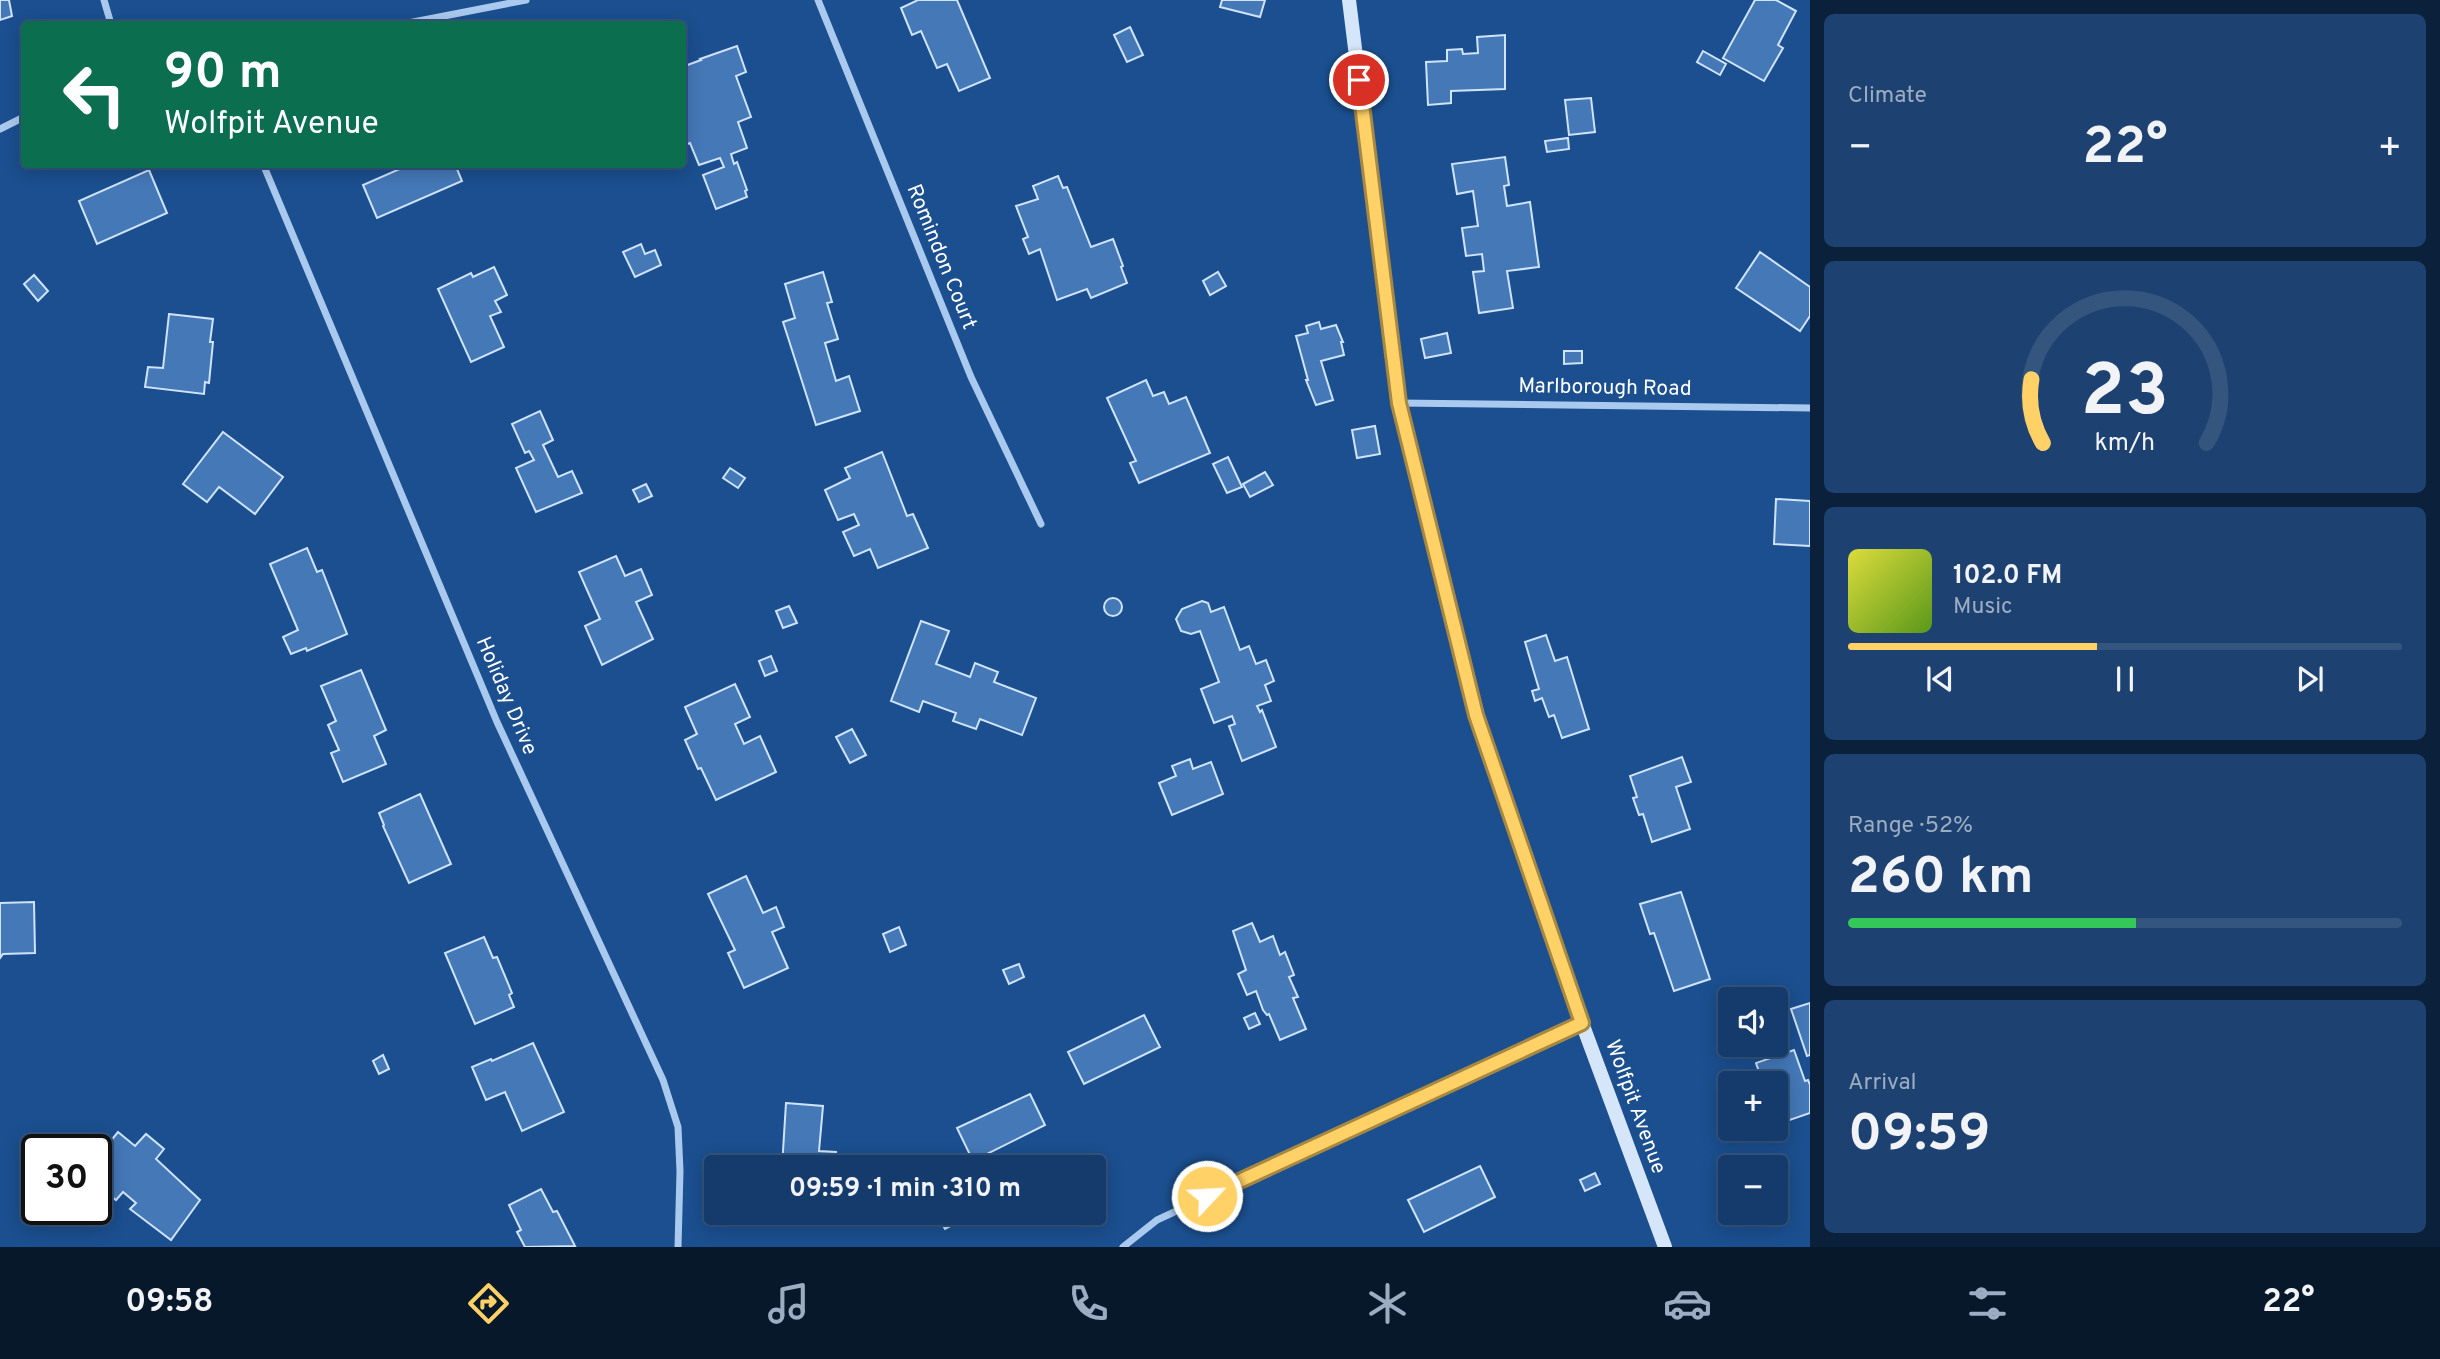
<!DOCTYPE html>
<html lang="en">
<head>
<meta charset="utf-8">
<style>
  :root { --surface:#143b6b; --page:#1d4271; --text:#f1f3f6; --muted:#9dadc1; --line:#33557e; --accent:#ffd166 }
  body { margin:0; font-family:Overpass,sans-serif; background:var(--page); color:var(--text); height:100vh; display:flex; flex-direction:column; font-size:26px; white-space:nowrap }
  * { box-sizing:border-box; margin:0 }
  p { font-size:23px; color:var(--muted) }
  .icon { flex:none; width:38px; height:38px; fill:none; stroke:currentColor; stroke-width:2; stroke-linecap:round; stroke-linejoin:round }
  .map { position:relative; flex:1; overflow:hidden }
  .sheet { display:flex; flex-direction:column; gap:14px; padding:14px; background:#0b203b; width:630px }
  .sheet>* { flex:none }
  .hud { position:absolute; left:21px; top:21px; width:665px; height:147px; border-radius:7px; box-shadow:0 4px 18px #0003,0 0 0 2px var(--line); background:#0b6e4f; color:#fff; overflow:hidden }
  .controls { position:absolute; left:1718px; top:987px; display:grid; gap:14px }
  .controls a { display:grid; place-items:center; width:70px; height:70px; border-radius:7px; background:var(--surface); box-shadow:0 4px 18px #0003,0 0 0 2px var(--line); font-size:35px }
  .speed { position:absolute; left:21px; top:1134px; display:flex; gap:14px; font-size:35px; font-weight:700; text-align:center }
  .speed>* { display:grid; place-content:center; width:91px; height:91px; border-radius:50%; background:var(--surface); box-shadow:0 4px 18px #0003,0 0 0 2px var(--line); line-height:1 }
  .speed .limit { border:4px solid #111; border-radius:10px; background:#fff; color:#111 }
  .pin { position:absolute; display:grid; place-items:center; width:60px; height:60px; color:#fff; margin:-30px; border:4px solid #fff; border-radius:50%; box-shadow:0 2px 7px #0007 }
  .me { position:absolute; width:77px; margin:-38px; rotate:65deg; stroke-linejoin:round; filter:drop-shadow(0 0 5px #0008) }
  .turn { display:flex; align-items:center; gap:24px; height:147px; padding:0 28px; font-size:32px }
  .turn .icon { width:91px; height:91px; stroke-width:2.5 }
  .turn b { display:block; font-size:49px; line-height:60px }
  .big { font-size:52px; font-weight:700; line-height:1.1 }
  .sheet .widget { flex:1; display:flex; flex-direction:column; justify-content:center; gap:10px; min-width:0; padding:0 24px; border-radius:10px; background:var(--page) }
  .sheet .dial { align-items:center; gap:0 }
  .dial svg { height:182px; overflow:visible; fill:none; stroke:var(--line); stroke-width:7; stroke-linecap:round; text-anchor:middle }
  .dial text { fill:var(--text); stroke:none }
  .song { display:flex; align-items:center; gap:21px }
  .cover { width:84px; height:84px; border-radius:10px; background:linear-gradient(135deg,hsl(60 70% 55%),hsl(90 70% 35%)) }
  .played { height:7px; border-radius:4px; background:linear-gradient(90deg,var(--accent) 45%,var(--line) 45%) }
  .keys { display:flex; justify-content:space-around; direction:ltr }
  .heat { display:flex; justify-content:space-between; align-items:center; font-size:38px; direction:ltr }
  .charge { height:10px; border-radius:5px; background:linear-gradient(90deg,#34c759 52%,var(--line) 0) }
  .trip { position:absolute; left:704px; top:1155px; width:402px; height:70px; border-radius:7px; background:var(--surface); box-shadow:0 4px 18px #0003,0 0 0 2px var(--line); font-weight:700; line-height:70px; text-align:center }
  .tabs { display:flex; height:112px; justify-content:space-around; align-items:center; background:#08182b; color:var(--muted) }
  .tabs .icon { width:49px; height:49px }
  .tabs .current { color:var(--accent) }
  .tabs b { font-size:32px; color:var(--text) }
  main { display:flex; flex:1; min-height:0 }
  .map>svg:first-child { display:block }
</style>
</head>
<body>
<main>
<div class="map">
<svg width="1810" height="1247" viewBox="0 0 1810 1247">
  <rect width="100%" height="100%" fill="#1b4f8f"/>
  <g fill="#4478b7" stroke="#cfe3fa" stroke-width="2">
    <path d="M 0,0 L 9,0 L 12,16 L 0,20 Z"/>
    <path d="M 918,0 L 957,0 L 990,78 L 959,91 L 947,64 L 937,68 L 921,31 L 912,35 L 901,8 Z"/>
    <path d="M 1222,0 L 1265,0 L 1260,17 L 1220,7 Z"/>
    <path d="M 1755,0 L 1776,0 L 1796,11 L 1778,45 L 1783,48 L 1764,81 L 1723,58 Z"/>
    <path d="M 1130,27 L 1143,55 L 1127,62 L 1114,35 Z"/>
    <path d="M 1505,35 L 1505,89 L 1451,91 L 1451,103 L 1428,105 L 1426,62 L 1447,61 L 1447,50 L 1462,49 L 1463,54 L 1478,53 L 1477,37 Z"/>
    <path d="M 737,46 L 746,72 L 736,76 L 751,117 L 738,122 L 747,148 L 731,154 L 734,164 L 737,162 L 747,190 L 745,191 L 747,197 L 716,209 L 703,175 L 724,167 L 720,158 L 699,165 L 690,143 L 682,146 L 682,111 L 686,110 L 682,102 L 682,67 L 701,60 L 700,59 Z"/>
    <path d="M 1703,51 L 1726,64 L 1720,75 L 1697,62 Z"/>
    <path d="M 1591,98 L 1595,132 L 1569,135 L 1565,100 Z"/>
    <path d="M 1568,138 L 1569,149 L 1547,152 L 1545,141 Z"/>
    <path d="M 1505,157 L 1509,185 L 1504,186 L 1507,206 L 1530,202 L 1539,267 L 1507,271 L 1513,308 L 1479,313 L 1473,272 L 1484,271 L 1482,254 L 1466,256 L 1462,228 L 1478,226 L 1473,191 L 1457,194 L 1452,164 Z"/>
    <path d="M 411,164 L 455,164 L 462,181 L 377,218 L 363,185 Z"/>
    <path d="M 149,170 L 167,213 L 97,244 L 79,201 Z"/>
    <path d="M 1058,176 L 1063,188 L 1067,187 L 1091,247 L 1113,239 L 1123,266 L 1121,267 L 1127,283 L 1091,298 L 1087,289 L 1057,300 L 1040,249 L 1029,254 L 1023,239 L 1028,237 L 1016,206 L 1038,199 L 1033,186 Z"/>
    <path d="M 641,244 L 645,254 L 655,250 L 661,265 L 635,277 L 623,252 Z"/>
    <path d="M 1760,252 L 1810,287 L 1810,316 L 1800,331 L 1736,288 Z"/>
    <path d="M 494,267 L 507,295 L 495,301 L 501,312 L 490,316 L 504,347 L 471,362 L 438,289 L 471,273 L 473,277 Z"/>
    <path d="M 823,272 L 832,302 L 827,303 L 838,339 L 825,343 L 836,381 L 849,376 L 860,411 L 816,425 L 783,322 L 795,318 L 785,284 Z"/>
    <path d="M 1218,272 L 1226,286 L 1210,295 L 1203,281 Z"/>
    <path d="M 34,275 L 48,291 L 38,301 L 24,284 Z"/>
    <path d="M 169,314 L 213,319 L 210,342 L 213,342 L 209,383 L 205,382 L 204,394 L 145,387 L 148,367 L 163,368 Z"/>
    <path d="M 1319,322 L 1321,329 L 1336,325 L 1343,342 L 1341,342 L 1344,355 L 1321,361 L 1333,400 L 1316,405 L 1306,380 L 1308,380 L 1296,336 L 1308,333 L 1306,326 Z"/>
    <path d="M 1447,333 L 1451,353 L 1425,358 L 1421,339 Z"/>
    <path d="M 1564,351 L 1582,351 L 1582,363 L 1564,364 Z"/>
    <path d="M 1146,380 L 1153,396 L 1164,392 L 1169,404 L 1186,397 L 1210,453 L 1139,483 L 1130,463 L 1136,461 L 1107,398 Z"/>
    <path d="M 540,411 L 553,440 L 543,445 L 558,477 L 572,471 L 582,493 L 536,512 L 516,468 L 534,460 L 529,451 L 525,453 L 512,424 Z"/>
    <path d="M 1375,426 L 1380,454 L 1357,458 L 1352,430 Z"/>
    <path d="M 223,432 L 283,477 L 255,514 L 219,487 L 207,502 L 183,484 Z"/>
    <path d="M 882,452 L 907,516 L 913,514 L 928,548 L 878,568 L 870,549 L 854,556 L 843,532 L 859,525 L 854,514 L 838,520 L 825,490 L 850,478 L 845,468 Z"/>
    <path d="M 1228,457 L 1242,487 L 1227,493 L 1213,464 Z"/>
    <path d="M 730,468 L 745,478 L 738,488 L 723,478 Z"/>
    <path d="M 1265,472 L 1273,485 L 1250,497 L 1243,484 Z"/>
    <path d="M 646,484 L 652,496 L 639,502 L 633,490 Z"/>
    <path d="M 1776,499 L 1810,501 L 1810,546 L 1774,544 Z"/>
    <path d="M 307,548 L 317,572 L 322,570 L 347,634 L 307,651 L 306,648 L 291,654 L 283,637 L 298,630 L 270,564 Z"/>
    <path d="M 616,556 L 625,576 L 641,569 L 652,595 L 636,602 L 653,639 L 602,665 L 585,626 L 600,619 L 579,572 Z"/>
    <circle cx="1113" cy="607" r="9"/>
    <path d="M 1202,601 L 1208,603 L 1211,612 L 1224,607 L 1240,650 L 1249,646 L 1256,664 L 1266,660 L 1274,681 L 1265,685 L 1271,701 L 1257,706 L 1260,712 L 1262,710 L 1276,747 L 1242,761 L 1229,726 L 1235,724 L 1232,716 L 1214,723 L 1201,689 L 1219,682 L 1200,631 L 1191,634 L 1181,631 L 1176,619 L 1182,609 Z"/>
    <path d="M 789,606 L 797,623 L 783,628 L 776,611 Z"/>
    <path d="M 921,621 L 949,631 L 936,664 L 970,677 L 975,663 L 998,672 L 994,682 L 1036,698 L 1022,735 L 980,719 L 976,729 L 953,721 L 956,713 L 923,701 L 919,712 L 891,701 Z"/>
    <path d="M 1546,635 L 1555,661 L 1567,657 L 1589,729 L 1562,738 L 1554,715 L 1549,717 L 1542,698 L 1535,701 L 1532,691 L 1539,689 L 1525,642 Z"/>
    <path d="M 771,656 L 777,671 L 765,676 L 759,661 Z"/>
    <path d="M 361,670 L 386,730 L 374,736 L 386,764 L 343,782 L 331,753 L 339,750 L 328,725 L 336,721 L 321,686 Z"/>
    <path d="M 735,684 L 750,717 L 735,724 L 744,744 L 760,736 L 776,772 L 716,800 L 701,768 L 698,769 L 685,740 L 697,734 L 685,707 Z"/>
    <path d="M 852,729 L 866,755 L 850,763 L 836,737 Z"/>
    <path d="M 1682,757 L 1691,782 L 1676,787 L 1690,829 L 1652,842 L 1643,814 L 1639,815 L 1633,798 L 1637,797 L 1630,776 Z"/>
    <path d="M 1190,759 L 1193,769 L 1211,762 L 1223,794 L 1172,815 L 1159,783 L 1176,776 L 1172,766 Z"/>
    <path d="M 420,794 L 451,864 L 409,883 L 383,826 L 384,825 L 379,813 Z"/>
    <path d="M 746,876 L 763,913 L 776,907 L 784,927 L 772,932 L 788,968 L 744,988 L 728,953 L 735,950 L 708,894 Z"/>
    <path d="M 1681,892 L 1710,979 L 1674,991 L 1654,933 L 1650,934 L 1640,904 Z"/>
    <path d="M 34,902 L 35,953 L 3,954 L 0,958 L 0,903 Z"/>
    <path d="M 1252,923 L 1260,942 L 1273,936 L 1280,955 L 1285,952 L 1294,975 L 1289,977 L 1298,997 L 1293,998 L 1306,1029 L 1280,1040 L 1269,1014 L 1267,1015 L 1263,1010 L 1256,991 L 1247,995 L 1238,974 L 1246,970 L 1233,931 Z"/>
    <path d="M 899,927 L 906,945 L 890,952 L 883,934 Z"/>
    <path d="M 484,937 L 493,958 L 497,957 L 512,993 L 509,995 L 514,1007 L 475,1024 L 445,953 Z"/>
    <path d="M 1019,964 L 1024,977 L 1009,984 L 1003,970 Z"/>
    <path d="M 1810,1003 L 1810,1055 L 1807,1056 L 1791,1009 Z"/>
    <path d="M 1255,1013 L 1260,1024 L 1249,1029 L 1244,1018 Z"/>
    <path d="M 1144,1015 L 1160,1047 L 1084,1084 L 1068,1052 Z"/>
    <path d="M 533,1043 L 564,1112 L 522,1131 L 505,1092 L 486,1100 L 472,1067 L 491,1059 L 492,1061 Z"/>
    <path d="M 1794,1050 L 1805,1081 L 1808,1080 L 1810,1085 L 1810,1113 L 1778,1124 L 1776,1083 L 1763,1083 L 1756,1063 Z"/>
    <path d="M 383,1055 L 389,1069 L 379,1074 L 373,1061 Z"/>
    <path d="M 1030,1094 L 1045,1125 L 973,1161 L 957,1128 Z"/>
    <path d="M 786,1103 L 823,1106 L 819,1151 L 836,1152 L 835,1167 L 782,1167 Z"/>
    <path d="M 118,1132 L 135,1146 L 146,1134 L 164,1149 L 156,1159 L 200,1200 L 171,1240 L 130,1209 L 136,1203 L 123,1192 L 116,1200 L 101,1188 L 108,1179 L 96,1170 L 96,1159 Z"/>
    <path d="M 1480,1166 L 1495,1197 L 1424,1232 L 1408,1200 Z"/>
    <path d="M 1595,1173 L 1600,1184 L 1585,1191 L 1580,1180 Z"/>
    <path d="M 541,1189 L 553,1212 L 557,1211 L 575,1246 L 525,1247 L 517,1232 L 521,1230 L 509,1205 Z"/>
    <path d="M 943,1213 L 953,1213 L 958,1222 L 945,1229 L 938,1216 Z"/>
  </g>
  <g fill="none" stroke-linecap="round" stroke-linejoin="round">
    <g stroke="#a9c9ee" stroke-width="7">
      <path d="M 104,0 L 111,24"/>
      <path d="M 818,0 L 971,377 L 1041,524"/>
      <path d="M 403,24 L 526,0"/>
      <path d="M 0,129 L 24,117"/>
      <path d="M 263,164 L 497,722 L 663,1080 L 678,1127 L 680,1171 L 678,1247"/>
      <path d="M 1399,403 L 1810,408"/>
      <path d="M 1123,1247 L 1157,1220 L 1582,1023"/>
    </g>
    <path stroke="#d6e6fa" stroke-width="14" d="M 1349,0 L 1399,403 L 1476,715 L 1582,1023 L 1665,1247"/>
  </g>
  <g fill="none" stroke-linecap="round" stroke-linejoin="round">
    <g stroke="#a68842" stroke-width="18">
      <path id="route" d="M 1207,1196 L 1582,1023 L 1476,715 L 1399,403 L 1359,80"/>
    </g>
    <use href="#route" stroke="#ffd166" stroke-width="12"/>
  </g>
  <g text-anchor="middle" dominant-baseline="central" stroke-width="7" stroke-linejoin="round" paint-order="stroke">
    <g font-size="21" fill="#fff" stroke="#1b4f8f">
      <text transform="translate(941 257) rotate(68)">Romindon Court</text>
      <text transform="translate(1605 388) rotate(1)">Marlborough Road</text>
      <text transform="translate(506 696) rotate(67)">Holiday Drive</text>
      <text transform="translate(1635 1107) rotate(70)">Wolfpit Avenue</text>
    </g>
  </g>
</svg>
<div class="controls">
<a><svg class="icon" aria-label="sound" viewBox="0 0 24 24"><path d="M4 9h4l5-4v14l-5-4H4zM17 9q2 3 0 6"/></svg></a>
<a>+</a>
<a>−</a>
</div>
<div class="speed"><div class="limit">30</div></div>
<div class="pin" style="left:1359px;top:80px;background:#d93025"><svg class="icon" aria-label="arrive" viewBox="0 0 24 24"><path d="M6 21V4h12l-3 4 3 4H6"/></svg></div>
<svg class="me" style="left:1207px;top:1196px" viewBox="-20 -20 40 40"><circle r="17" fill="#ffd166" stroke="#fff" stroke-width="3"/><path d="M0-11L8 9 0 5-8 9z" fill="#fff"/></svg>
<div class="trip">09:59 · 1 min · 310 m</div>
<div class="hud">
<div class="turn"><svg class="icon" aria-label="left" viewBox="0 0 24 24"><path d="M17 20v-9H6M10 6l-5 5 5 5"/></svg><div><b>90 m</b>Wolfpit Avenue</div></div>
</div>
</div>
<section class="sheet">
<div class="widget"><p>Climate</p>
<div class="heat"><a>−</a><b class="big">22°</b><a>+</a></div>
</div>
<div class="widget dial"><svg viewBox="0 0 100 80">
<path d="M14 69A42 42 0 1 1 86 69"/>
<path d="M14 69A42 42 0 0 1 9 41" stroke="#ffd166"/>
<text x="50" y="56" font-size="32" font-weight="700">23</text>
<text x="50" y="72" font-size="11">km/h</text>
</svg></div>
<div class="widget">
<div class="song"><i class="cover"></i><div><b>102.0 FM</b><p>Music</p></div></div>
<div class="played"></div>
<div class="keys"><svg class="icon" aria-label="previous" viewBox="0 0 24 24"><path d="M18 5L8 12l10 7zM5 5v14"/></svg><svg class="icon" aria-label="pause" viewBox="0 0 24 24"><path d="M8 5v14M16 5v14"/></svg><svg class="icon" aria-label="next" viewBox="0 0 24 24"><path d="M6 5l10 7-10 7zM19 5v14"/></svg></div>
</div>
<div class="widget"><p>Range · 52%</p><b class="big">260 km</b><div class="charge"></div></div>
<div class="widget"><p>Arrival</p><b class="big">09:59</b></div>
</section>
</main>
<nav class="tabs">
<b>09:58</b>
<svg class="icon current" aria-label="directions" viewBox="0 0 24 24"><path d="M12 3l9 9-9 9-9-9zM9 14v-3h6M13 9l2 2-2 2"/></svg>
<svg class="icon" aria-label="music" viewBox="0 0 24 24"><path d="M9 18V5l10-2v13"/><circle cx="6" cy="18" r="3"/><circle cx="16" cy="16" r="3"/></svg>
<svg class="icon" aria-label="phone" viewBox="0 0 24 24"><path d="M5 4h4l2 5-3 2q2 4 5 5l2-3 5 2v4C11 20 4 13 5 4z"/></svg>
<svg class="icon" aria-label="climate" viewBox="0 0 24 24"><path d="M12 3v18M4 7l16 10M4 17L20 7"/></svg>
<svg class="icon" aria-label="car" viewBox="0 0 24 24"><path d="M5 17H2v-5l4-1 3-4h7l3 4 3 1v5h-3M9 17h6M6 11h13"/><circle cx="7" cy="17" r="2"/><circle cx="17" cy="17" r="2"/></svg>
<svg class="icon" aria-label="filters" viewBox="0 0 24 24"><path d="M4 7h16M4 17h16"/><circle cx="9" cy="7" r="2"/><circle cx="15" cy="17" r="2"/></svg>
<b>22°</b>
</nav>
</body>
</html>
